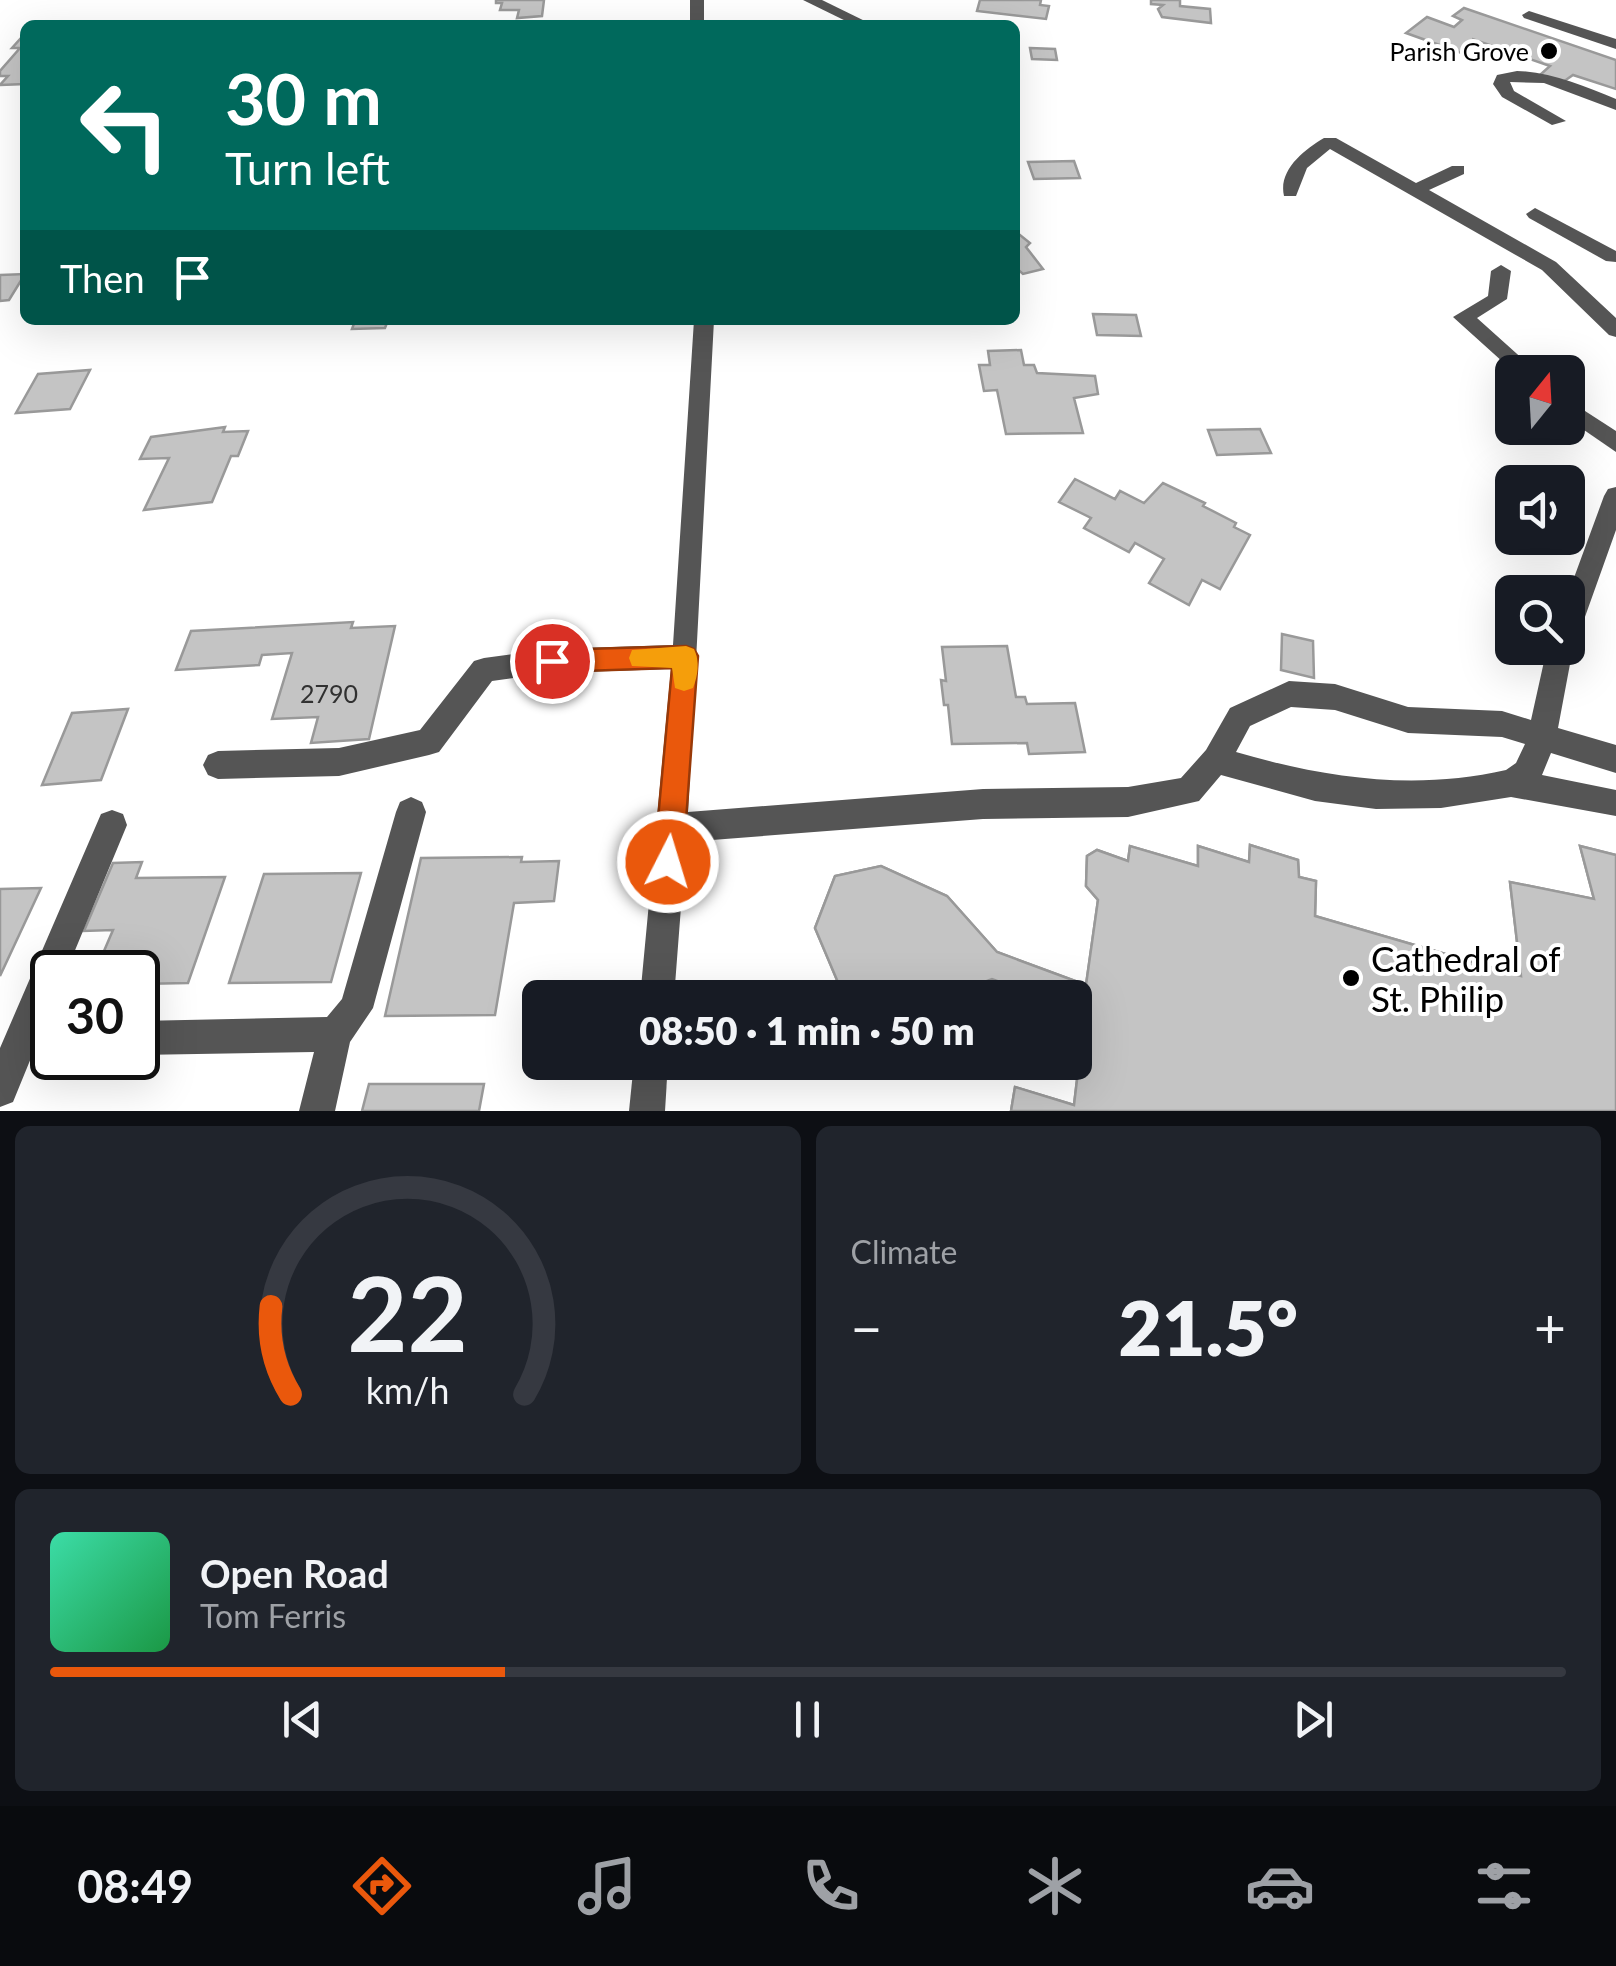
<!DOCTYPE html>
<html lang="en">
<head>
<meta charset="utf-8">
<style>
  :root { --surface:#171b24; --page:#20242c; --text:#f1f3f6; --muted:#9ea1a6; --line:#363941; --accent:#ea580c }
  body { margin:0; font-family:Lato,sans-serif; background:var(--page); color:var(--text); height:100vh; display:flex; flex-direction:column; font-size:38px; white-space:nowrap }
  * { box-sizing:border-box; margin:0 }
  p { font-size:32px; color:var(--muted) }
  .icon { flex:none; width:55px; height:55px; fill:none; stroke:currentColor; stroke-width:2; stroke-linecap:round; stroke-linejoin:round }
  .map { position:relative; height:1111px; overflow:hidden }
  .sheet { display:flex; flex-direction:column; gap:15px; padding:15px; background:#0d0f14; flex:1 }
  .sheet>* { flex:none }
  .hud { position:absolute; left:20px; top:20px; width:1000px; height:305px; border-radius:15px; box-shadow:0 10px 40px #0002; background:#00695c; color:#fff; overflow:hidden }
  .needle { width:65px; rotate:18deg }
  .fabs { position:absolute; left:1495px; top:355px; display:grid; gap:20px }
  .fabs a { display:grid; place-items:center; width:90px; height:90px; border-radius:15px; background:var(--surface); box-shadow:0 10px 40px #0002; font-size:50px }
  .speed { position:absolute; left:30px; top:950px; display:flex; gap:20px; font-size:50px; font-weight:700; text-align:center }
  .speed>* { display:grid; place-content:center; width:130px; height:130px; border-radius:50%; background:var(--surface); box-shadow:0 10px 40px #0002; line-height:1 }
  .speed .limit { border:5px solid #111; border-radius:15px; background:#fff; color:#111 }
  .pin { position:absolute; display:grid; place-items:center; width:85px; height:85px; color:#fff; margin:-42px; border:5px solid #fff; border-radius:50%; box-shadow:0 2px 10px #0007 }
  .me { position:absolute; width:110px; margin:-55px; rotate:5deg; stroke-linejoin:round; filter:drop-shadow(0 0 8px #0008) }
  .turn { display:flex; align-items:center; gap:35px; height:210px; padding:0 40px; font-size:45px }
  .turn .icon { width:130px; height:130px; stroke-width:2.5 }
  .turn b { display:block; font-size:70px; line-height:85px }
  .then { display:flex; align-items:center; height:95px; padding:0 40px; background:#0003; gap:20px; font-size:38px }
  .big { font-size:75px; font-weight:800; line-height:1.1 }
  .sheet .card { flex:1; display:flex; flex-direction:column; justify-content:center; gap:15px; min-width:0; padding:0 35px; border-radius:15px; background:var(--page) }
  .sheet .dial { align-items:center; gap:0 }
  .dial svg { height:260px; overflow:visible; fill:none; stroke:var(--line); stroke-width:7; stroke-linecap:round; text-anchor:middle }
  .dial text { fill:var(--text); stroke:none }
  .song { display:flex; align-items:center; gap:30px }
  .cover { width:120px; height:120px; border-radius:15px; background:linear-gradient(135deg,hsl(160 70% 55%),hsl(140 70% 35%)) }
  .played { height:10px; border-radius:5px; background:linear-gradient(90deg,var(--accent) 30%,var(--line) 30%) }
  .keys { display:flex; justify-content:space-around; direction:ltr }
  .heat { display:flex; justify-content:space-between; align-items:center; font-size:55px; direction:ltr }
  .sheet .tiles { flex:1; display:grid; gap:15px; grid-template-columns:1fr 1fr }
  .card:last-child { grid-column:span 2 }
  .trip { position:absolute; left:522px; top:980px; width:570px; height:100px; border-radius:15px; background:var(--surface); box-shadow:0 10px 40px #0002; font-weight:800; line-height:100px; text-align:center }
  .tabs { display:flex; height:160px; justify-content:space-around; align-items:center; background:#090b0e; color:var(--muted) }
  .tabs .icon { width:70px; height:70px }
  .tabs .on { color:var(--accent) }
  .tabs b { font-size:45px; color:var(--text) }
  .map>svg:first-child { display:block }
</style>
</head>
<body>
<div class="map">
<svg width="1616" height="1111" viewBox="0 0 1616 1111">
  <rect width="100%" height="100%" fill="#fff"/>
  <g fill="#c4c4c4" stroke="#999" stroke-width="2.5" fill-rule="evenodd">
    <path d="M 496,0 L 544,0 L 542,16 L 517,18 L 519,10 L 500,10 L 502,3 L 496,3 Z"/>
    <path d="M 980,0 L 1041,0 L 1040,5 L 1049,6 L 1046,19 L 977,11 Z"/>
    <path d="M 1151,0 L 1180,0 L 1180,6 L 1210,9 L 1211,23 L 1162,17 L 1158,9 L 1163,5 L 1151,4 Z"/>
    <path d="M 1464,8 L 1616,60 L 1616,89 L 1573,75 L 1563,82 L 1540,75 L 1550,66 L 1472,39 L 1487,46 L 1473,57 L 1406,33 L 1427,17 L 1454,27 L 1462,20 L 1453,16 Z"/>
    <path d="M 21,38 L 25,38 L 25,84 L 0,85 L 8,76 L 0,76 L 0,71 L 20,48 L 12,48 Z"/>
    <path d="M 1030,48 L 1055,49 L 1057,60 L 1032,59 Z"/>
    <path d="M 1074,161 L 1080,178 L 1034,179 L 1028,162 Z"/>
    <path d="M 1015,231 L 1030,243 L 1026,247 L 1043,269 L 1023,274 L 1015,267 Z"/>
    <path d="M 25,274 L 9,300 L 0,301 L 0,275 Z"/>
    <path d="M 1093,314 L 1136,315 L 1141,336 L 1097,335 Z"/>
    <path d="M 388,320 L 385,328 L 352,329 L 355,321 L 350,321 Z"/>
    <path d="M 1021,350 L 1024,365 L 1034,365 L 1037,373 L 1095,376 L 1098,394 L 1074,398 L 1083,433 L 1006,434 L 997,390 L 984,391 L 979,365 L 990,365 L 988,351 Z"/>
    <path d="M 90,370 L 70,409 L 16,413 L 38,374 Z"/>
    <path d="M 225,427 L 223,432 L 248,431 L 238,456 L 231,456 L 212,502 L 144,510 L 169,458 L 140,459 L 151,437 Z"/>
    <path d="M 1260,429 L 1271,453 L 1217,455 L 1208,430 Z"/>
    <path d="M 1075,479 L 1115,499 L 1120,491 L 1144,503 L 1163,483 L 1205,503 L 1203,506 L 1236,523 L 1234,527 L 1250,535 L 1220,589 L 1202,580 L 1189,605 L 1149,583 L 1164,559 L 1135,543 L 1129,552 L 1084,528 L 1091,518 L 1059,502 Z"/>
    <path d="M 353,622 L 351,628 L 395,626 L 369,739 L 311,743 L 318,717 L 272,719 L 292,653 L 262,655 L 259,665 L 176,670 L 191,631 Z"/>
    <path d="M 1282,634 L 1313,641 L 1314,678 L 1281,670 Z"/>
    <path d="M 1007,646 L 1016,697 L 1025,697 L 1027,704 L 1075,703 L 1085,752 L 1029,754 L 1027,743 L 952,744 L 948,705 L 944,705 L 941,680 L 946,681 L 942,647 Z"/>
    <path d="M 128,709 L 101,780 L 42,785 L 72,713 Z"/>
    <path d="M 1250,845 L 1298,860 L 1299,877 L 1316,881 L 1315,916 L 1521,976 L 1510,882 L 1594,899 L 1580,846 L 1616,855 L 1616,1111 L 1160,1111 L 1164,1069 L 1149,1063 L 1152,1034 L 1110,1018 L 1097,1111 L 1011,1111 L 1015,1087 L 1074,1105 L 1085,1013 L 1075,1009 L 1075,998 L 1043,998 L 992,979 L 942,998 L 830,998 L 837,980 L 815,928 L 835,876 L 881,866 L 947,896 L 997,952 L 1086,985 L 1098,900 L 1086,886 L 1087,856 L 1097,850 L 1128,861 L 1130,846 L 1198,866 L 1198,846 L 1249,862 ZM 1125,909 L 1162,923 L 1155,1015 L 1112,1001 Z"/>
    <path d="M 1250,845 L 1298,860 L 1299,877 L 1316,881 L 1315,916 L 1521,976 L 1510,882 L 1594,899 L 1580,846 L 1616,855 L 1616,1111 L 1011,1111 L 1015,1087 L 1074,1105 L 1085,1013 L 1075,1009 L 1075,998 L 1043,998 L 992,979 L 942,998 L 830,998 L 837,980 L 815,928 L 835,876 L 881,866 L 947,896 L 997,952 L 1086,985 L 1098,900 L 1086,886 L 1087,856 L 1097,850 L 1128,861 L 1130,846 L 1198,866 L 1198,846 L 1249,862 Z"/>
    <path d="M 522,857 L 521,862 L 559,861 L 554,901 L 514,903 L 495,1015 L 385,1016 L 421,858 Z"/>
    <path d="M 142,862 L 136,878 L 225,877 L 188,983 L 138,984 L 138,972 L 95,972 L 113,930 L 84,931 L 113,863 Z"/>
    <path d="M 361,873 L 331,982 L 229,983 L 264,874 Z"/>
    <path d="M 41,888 L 0,976 L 0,889 Z"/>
    <path d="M 369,1084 L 484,1084 L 479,1111 L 362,1111 Z"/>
  </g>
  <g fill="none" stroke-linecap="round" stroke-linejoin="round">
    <g fill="#555" fill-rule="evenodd">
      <rect x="690" y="0" width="14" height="25"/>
      <path d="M 803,0 L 822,0 L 873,25 L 854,25 Z"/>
      <path d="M 1529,11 L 1616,39 L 1616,49 L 1524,18 L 1522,15 Z"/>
      <path d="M 1517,71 C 1552,72 1583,86 1616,99 L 1616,110 L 1544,83 L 1510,82 L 1514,91 L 1566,121 L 1552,125 L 1502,97 L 1493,84 L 1497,75 Z"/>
      <path d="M 1324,138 L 1336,138 L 1416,183 L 1452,166 L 1464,166 L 1464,174 L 1429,190 L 1556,262 L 1616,318 L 1616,337 L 1609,335 L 1542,270 L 1330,149 L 1307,168 L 1296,196 L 1284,196 C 1278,170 1304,150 1324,138 Z"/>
      <path d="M 1535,208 L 1616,251 L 1616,262 L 1606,261 L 1529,218 L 1526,214 Z"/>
      <path d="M 1501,265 L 1511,271 L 1507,299 L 1477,318 L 1537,372 L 1514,372 L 1453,317 L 1488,296 L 1491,271 Z"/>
      <path d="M 694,320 L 714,320 L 688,812 L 983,789 L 1128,787 L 1181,778 L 1206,750 L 1230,708 L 1289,681 L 1335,684 L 1408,707 L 1502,711 L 1531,720 L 1547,648 L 1568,648 L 1568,594 L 1604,496 L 1608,489 L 1616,487 L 1616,530 L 1581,628 L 1577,636 L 1568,639 L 1573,648 L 1558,728 L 1616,745 L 1616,773 L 1551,753 L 1542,775 L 1616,790 L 1616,816 L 1511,797 L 1441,808 L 1376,809 L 1315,801 L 1221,775 L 1199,801 L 1128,817 L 983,819 L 686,842 L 674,998 L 640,998 L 671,669 L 552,673 L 492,681 L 439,752 L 429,755 L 339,776 L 218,779 L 208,775 L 203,765 L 208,755 L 218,751 L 339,748 L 420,730 L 474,661 L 484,658 L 552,649 L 673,645 ZM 1291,707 L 1335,710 L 1408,733 L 1502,737 L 1525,744 L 1516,763 L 1506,770 C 1414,791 1325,778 1236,752 L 1250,726 Z"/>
      <path d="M 1568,400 L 1616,431 L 1616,452 L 1568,419 Z"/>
      <path d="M 411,797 L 422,802 L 426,812 L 373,1008 L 350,1042 L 335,1111 L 299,1111 L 314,1052 L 138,1055 L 138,1021 L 327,1017 L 342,999 L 396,812 L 400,802 Z"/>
      <path d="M 112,810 L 123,814 L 127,825 L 66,972 L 52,972 L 52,1005 L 45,1023 L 52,1023 L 52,1057 L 31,1058 L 13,1102 L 0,1107 L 0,1048 L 101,814 Z"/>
      <path d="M 634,1062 L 668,1062 L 665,1111 L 629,1111 Z"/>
    </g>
  </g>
  <path fill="#ea580c" stroke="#983908" stroke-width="2.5" d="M 686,646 L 694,649 L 698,656 L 683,862 L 678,872 L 668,876 L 659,872 L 654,862 L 672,668 L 552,672 L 544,669 L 540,661 L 544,653 L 552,650 Z"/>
  <path fill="#f59e0b" d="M 686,646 L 694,649 C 700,661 698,676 693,688 L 684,691 L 675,688 L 672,668 L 632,666 L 629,658 L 632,650 Z"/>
  <g fill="#000" stroke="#fff" stroke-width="4">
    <circle cx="1549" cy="51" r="10"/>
    <circle cx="1351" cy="978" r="10"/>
  </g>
  <g text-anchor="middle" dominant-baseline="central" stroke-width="8" stroke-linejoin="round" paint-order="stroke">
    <g font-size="25" fill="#000" stroke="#fff" text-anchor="end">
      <text x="1529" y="51">Parish Grove</text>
    </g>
    <g font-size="25" fill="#313131">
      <text x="329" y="693">2790</text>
    </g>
    <g font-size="35" fill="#000" stroke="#fff" text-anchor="start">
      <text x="1371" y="958">Cathedral of<tspan x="1371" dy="40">St. Philip</tspan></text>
    </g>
  </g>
</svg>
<div class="fabs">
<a><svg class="needle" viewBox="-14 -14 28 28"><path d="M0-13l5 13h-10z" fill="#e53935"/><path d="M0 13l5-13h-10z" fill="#9ea1a6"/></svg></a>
<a><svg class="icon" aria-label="sound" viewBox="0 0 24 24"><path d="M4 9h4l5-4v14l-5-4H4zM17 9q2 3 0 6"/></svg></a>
<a><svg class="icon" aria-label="search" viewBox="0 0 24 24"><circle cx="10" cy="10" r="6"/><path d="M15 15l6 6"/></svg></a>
</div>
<div class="speed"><div class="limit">30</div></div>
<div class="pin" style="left:552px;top:661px;background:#d93025"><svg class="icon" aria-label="arrive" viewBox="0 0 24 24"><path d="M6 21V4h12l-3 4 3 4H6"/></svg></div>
<svg class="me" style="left:668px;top:862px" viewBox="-20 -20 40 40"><circle r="17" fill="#ea580c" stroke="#fff" stroke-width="3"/><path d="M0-11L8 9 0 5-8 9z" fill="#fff"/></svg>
<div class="trip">08:50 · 1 min · 50 m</div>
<div class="hud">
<div class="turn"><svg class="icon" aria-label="left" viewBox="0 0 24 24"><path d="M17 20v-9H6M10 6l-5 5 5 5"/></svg><div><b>30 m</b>Turn left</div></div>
<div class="then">Then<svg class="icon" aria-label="arrive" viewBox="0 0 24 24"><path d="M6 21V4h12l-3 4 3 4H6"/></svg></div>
</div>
</div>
<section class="sheet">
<div class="tiles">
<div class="card dial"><svg viewBox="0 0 100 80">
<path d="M14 69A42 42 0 1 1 86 69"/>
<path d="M14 69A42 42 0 0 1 8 42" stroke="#ea580c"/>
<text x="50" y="56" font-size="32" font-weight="700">22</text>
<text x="50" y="72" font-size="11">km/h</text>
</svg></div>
<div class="card"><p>Climate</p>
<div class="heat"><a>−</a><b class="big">21.5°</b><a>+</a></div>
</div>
<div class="card">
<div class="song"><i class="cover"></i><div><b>Open Road</b><p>Tom Ferris</p></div></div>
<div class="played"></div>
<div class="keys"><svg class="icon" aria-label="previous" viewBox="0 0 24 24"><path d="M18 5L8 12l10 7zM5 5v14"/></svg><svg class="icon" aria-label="pause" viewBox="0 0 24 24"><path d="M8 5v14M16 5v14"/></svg><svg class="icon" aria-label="next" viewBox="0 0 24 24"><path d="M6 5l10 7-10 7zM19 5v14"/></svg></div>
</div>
</div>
</section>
<nav class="tabs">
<b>08:49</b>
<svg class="icon on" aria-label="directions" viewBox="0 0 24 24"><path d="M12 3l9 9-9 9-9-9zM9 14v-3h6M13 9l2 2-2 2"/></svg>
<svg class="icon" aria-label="music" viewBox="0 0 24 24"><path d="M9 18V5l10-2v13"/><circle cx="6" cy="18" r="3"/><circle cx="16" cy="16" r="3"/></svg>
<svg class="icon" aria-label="phone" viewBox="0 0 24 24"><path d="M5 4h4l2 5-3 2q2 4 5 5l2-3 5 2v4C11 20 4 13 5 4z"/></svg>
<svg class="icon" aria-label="climate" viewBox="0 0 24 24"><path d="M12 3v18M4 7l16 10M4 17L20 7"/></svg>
<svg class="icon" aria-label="car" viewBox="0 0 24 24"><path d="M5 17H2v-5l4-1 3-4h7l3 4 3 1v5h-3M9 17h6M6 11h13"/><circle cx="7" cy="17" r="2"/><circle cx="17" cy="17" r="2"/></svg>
<svg class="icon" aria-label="filters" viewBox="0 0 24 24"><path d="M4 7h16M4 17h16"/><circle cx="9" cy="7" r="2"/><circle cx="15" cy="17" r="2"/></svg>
</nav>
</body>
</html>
